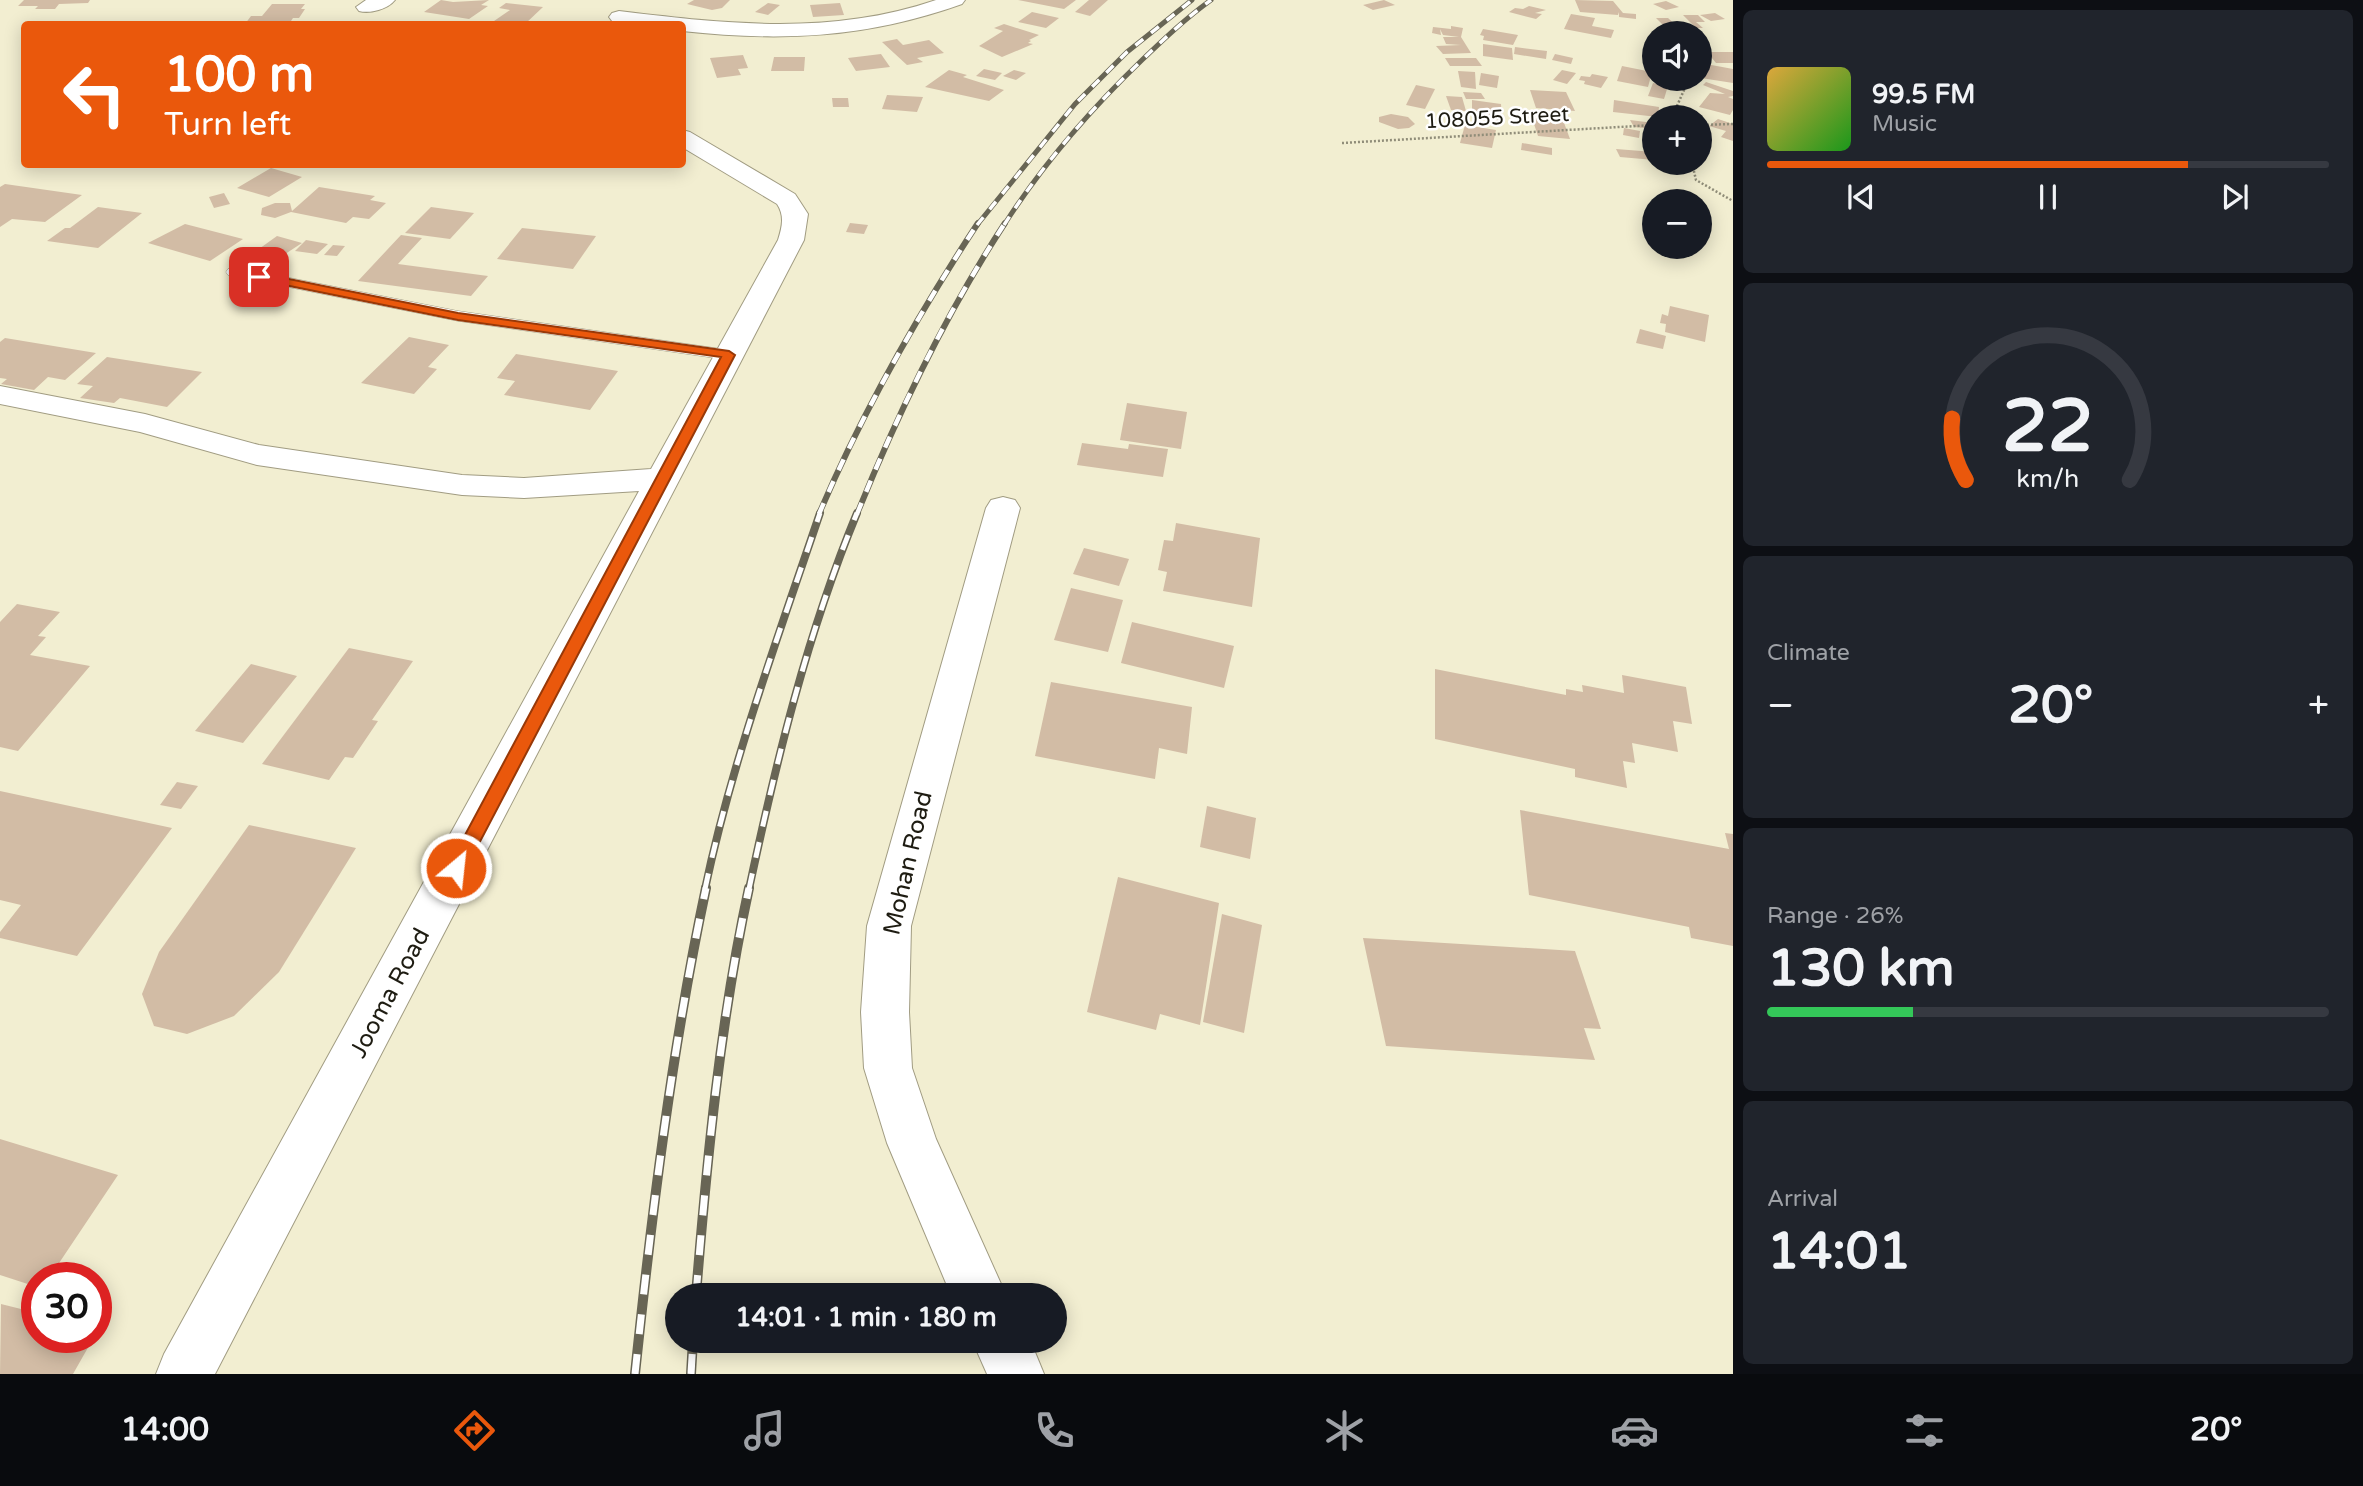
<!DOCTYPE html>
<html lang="en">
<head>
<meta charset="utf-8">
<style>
  :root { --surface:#171b24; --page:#20242c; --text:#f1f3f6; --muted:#9ea1a6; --line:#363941; --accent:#ea580c }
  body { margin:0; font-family:"Varela Round",sans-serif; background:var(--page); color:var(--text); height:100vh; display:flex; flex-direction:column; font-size:26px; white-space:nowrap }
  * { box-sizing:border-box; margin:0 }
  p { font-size:23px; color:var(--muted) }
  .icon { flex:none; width:38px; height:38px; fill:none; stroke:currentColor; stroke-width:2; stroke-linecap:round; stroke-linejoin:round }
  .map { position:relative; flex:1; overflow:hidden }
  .panel { display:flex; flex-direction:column; gap:10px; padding:10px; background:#0d0f14; width:630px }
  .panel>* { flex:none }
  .banner { position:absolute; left:21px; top:21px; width:665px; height:147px; border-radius:7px; box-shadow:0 4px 18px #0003; background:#ea580c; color:#fff; overflow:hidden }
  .fabs { position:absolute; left:1642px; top:21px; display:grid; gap:14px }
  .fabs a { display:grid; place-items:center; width:70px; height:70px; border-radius:50%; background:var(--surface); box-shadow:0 4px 18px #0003; font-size:35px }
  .speed { position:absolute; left:21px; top:1262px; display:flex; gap:14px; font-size:35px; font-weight:700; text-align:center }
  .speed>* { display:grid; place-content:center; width:91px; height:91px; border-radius:50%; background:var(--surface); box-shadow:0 4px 18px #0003; line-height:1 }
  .speed .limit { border:10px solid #d22; background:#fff; color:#111 }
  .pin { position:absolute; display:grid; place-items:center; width:60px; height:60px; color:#fff; margin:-30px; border-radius:14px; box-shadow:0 4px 10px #0006 }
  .me { position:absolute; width:77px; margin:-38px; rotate:28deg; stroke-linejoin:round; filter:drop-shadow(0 0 5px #0008) }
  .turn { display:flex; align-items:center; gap:24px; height:147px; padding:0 28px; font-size:32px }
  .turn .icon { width:91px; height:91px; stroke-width:2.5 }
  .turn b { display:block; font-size:49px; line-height:60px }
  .big { font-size:52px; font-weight:700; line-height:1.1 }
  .panel .card { flex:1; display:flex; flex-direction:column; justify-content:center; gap:10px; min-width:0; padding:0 24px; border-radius:10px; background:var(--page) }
  .panel .dial { align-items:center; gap:0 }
  .dial svg { height:182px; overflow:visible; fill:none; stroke:var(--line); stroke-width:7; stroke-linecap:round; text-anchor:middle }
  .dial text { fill:var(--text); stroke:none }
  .song { display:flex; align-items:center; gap:21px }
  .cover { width:84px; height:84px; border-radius:10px; background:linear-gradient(135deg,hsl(40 70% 55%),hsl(120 70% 35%)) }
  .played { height:7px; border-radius:4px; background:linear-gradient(90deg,var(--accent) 75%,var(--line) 75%) }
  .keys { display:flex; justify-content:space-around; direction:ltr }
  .heat { display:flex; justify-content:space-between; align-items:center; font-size:38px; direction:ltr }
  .charge { height:10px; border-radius:5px; background:linear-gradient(90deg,#34c759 26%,var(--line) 0) }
  .trip { position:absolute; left:665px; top:1283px; width:402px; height:70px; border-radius:35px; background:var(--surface); box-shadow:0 4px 18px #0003; font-weight:700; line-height:70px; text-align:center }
  .menu { display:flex; height:112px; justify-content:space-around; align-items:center; background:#090b0e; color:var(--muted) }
  .menu .icon { width:49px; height:49px }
  .menu .on { color:var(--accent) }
  .menu b { font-size:32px; color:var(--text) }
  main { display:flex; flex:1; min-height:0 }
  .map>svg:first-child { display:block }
</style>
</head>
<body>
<main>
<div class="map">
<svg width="1733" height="1374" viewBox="0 0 1733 1374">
  <rect width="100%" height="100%" fill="#f2eed1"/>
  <g fill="#d2bca5">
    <path d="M 24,0 L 90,0 L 88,3 L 59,4 L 55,9 L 35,9 L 38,6 L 18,6 Z"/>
    <path d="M 441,0 L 453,2 L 489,0 L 481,5 L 488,6 L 469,19 L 424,12 Z"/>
    <path d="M 694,0 L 730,0 L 722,8 L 712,10 L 687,4 Z"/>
    <path d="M 1018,0 L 1076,0 L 1064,9 Z"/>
    <path d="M 1089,0 L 1108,0 L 1090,16 L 1075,12 Z"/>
    <path d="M 1384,0 L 1395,5 L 1373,10 L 1363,5 Z"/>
    <path d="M 1575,0 L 1613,1 L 1623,13 L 1636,14 L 1636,19 L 1619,17 L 1619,12 L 1618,15 L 1580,12 Z"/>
    <path d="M 1666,1 L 1679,7 L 1666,10 L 1653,4 Z"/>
    <path d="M 506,3 L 543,7 L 525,24 L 494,21 L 510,10 L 499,8 Z"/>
    <path d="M 768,3 L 780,5 L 768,15 L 755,12 Z"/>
    <path d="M 840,3 L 844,15 L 813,17 L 810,5 Z"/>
    <path d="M 272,4 L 305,4 L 301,9 L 305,9 L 299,18 L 293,18 L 289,24 L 245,24 L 251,16 L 262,16 Z"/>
    <path d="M 1529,6 L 1546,10 L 1535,13 L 1542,14 L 1536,19 L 1509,12 L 1515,8 L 1523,9 Z"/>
    <path d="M 1032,12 L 1059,18 L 1046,28 L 1018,22 Z"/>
    <path d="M 1715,13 L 1725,19 L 1711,21 L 1700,15 Z"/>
    <path d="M 1571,14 L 1595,18 L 1592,26 L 1614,30 L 1611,38 L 1564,29 Z"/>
    <path d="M 1683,15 L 1698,15 L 1705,22 L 1696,22 L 1703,28 L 1696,28 Z"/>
    <path d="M 1656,18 L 1668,18 L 1680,29 L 1667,29 Z"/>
    <path d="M 1004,24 L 1039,35 L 1029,40 L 1031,41 L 1028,43 L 1033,44 L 1002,57 L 979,46 L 1003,31 L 994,28 Z"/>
    <path d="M 1451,26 L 1463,28 L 1461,37 L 1471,53 L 1443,54 L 1436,46 L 1461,45 L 1446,44 L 1443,37 L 1459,37 L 1443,35 L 1440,29 L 1441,35 L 1432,33 L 1433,27 L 1451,29 Z"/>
    <path d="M 1483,29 L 1518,35 L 1513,45 L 1483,40 L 1484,36 L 1480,35 Z"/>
    <path d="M 897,39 L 903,45 L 929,40 L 944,53 L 917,58 L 923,62 L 907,65 L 882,42 Z"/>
    <path d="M 1483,44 L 1512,48 L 1513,60 L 1483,56 Z"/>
    <path d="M 1515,47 L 1547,51 L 1546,59 L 1514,54 Z"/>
    <path d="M 1707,52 L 1733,52 L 1733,63 L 1716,63 Z"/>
    <path d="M 881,54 L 890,67 L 856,71 L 848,58 Z"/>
    <path d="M 1555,54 L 1573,58 L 1571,64 L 1552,60 Z"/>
    <path d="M 743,55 L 748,68 L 738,69 L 741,75 L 717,78 L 710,58 Z"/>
    <path d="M 774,57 L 805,57 L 804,71 L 771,71 Z"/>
    <path d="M 1445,58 L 1476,58 L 1482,66 L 1450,66 Z"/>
    <path d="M 1706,64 L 1733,69 L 1733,83 L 1701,78 Z"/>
    <path d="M 1622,66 L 1652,72 L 1648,87 L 1617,81 Z"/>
    <path d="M 984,69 L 1002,73 L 995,80 L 976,76 Z"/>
    <path d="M 949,70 L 967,75 L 963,77 L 1004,90 L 989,101 L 925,87 Z"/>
    <path d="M 1014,70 L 1026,73 L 1016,80 L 1003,76 Z"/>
    <path d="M 1562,70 L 1576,73 L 1567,84 L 1553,80 Z"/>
    <path d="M 1458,71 L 1475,72 L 1476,89 L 1461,87 Z"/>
    <path d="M 1481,73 L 1499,76 L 1497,88 L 1479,85 Z"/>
    <path d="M 1592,74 L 1608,77 L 1601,88 L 1584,84 L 1585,81 L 1579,80 L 1581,76 L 1590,77 Z"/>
    <path d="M 1706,82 L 1733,91 L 1733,96 L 1728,97 L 1733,99 L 1733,110 L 1730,115 L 1699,107 L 1710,93 L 1725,94 L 1703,85 Z"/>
    <path d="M 1653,83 L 1668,86 L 1664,99 L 1648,96 Z"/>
    <path d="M 1416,85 L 1435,89 L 1425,109 L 1406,105 Z"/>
    <path d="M 1530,90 L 1566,92 L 1575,111 L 1536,108 Z"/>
    <path d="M 1463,92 L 1481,93 L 1485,99 L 1466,99 Z"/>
    <path d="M 887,95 L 923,97 L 917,112 L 882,109 Z"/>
    <path d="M 1446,96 L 1462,97 L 1466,111 L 1451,110 Z"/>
    <path d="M 832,98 L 848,98 L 849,107 L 833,107 Z"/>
    <path d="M 1472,100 L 1501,104 L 1502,122 L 1472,118 Z"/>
    <path d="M 1614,100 L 1659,107 L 1658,117 L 1613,112 Z"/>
    <path d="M 1391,114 L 1408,117 L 1415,124 L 1409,128 L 1398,129 L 1379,122 L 1379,117 Z"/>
    <path d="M 1532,118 L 1563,120 L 1570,139 L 1538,136 Z"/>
    <path d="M 1718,119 L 1733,124 L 1733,141 L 1721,137 L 1726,131 L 1709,126 Z"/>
    <path d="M 1630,120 L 1654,123 L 1654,129 L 1634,127 Z"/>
    <path d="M 1465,125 L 1496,130 L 1492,148 L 1460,143 Z"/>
    <path d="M 1624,128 L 1640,131 L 1639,138 L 1623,135 Z"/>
    <path d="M 1522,143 L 1552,148 L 1552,155 L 1521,150 Z"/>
    <path d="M 1616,149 L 1654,152 L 1654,160 L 1620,157 Z"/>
    <path d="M 271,168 L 302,177 L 269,197 L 237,188 Z"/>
    <path d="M 5,184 L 82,195 L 45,222 L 12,219 L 0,227 L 0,187 Z"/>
    <path d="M 319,187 L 375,196 L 370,200 L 386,203 L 369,219 L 353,217 L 346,223 L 291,212 L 275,218 L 261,215 L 262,208 L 275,203 L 290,203 L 292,211 Z"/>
    <path d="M 224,193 L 230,204 L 214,208 L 209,197 Z"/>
    <path d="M 98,207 L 142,213 L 98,248 L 47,241 L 65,228 L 70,228 Z"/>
    <path d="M 431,207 L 474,213 L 450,239 L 405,233 Z"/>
    <path d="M 850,223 L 868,225 L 864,234 L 846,232 Z"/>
    <path d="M 185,224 L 243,239 L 210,261 L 148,243 Z"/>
    <path d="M 522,228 L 596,236 L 573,269 L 497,259 Z"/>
    <path d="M 401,235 L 422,238 L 398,264 L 488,276 L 471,296 L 358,281 Z"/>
    <path d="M 277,236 L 302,243 L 276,260 L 252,254 Z"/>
    <path d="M 306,240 L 328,244 L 317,254 L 295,251 Z"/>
    <path d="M 333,245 L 345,246 L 337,256 L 324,255 Z"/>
    <path d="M 1670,306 L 1709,315 L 1705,342 L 1665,332 L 1666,324 L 1660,323 L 1662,314 L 1668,316 Z"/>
    <path d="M 1640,329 L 1666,336 L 1663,349 L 1636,343 Z"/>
    <path d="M 409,337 L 449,345 L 428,367 L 437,369 L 414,394 L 361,383 Z"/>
    <path d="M 5,338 L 96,353 L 65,380 L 48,377 L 34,390 L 1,384 L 7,379 L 0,378 L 0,342 Z"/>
    <path d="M 516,354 L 618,371 L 590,410 L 504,395 L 515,381 L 497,378 Z"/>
    <path d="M 107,357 L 202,372 L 167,407 L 120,398 L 114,403 L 80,398 L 93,386 L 77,384 Z"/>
    <path d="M 1127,403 L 1187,412 L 1181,449 L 1120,440 Z"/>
    <path d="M 1082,443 L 1128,449 L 1129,444 L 1168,449 L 1163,477 L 1077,465 Z"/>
    <path d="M 1176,523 L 1260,538 L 1252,607 L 1163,591 L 1167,572 L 1158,570 L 1164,540 L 1173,541 Z"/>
    <path d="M 1084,548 L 1129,559 L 1119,586 L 1073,574 Z"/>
    <path d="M 1071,588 L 1123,600 L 1108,652 L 1054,640 Z"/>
    <path d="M 17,604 L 60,612 L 38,636 L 46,637 L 30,655 L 90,666 L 18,751 L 0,747 L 0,622 Z"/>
    <path d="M 1132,622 L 1234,646 L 1224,688 L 1121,663 Z"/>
    <path d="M 349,648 L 413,661 L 372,720 L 378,721 L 353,758 L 345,757 L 329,780 L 262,764 Z"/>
    <path d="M 251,664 L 297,676 L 243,743 L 195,731 Z"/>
    <path d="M 1435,669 L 1566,695 L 1566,689 L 1583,692 L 1582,685 L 1624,693 L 1622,675 L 1686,687 L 1692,724 L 1673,721 L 1678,752 L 1632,743 L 1635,763 L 1623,761 L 1627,788 L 1575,777 L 1575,769 L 1435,739 Z"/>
    <path d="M 1051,682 L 1192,707 L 1187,754 L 1159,748 L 1155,779 L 1035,756 Z"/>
    <path d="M 177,782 L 198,786 L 181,809 L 160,805 Z"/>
    <path d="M 0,791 L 172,828 L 77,956 L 0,938 L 0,932 L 21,905 L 0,900 Z"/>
    <path d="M 1207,806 L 1256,818 L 1250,859 L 1200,847 Z"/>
    <path d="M 1520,810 L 1729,849 L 1725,833 L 1733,834 L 1733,946 L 1691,938 L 1689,927 L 1529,895 Z"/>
    <path d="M 249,825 L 356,848 L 279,972 L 234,1016 L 187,1034 L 154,1026 L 142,994 L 159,952 Z"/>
    <path d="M 1118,877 L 1219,903 L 1200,1025 L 1160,1014 L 1156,1030 L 1087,1012 Z"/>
    <path d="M 1222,914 L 1262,925 L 1244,1033 L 1203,1022 Z"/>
    <path d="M 1363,938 L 1575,951 L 1601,1029 L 1584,1028 L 1595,1060 L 1386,1046 Z"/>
    <path d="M 0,1139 L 118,1175 L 49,1278 L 37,1278 L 37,1287 L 0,1275 Z"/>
    <path d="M 1,1304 L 37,1313 L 37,1337 L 94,1337 L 73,1374 L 0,1374 Z"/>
  </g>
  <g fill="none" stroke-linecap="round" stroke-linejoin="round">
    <g stroke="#a19c82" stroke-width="1">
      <path id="lane" d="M 234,267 L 458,311 L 729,350 L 738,355 L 729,360 L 458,321 L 228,275 L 226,272 L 228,269 Z"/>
    </g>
    <g stroke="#a19c82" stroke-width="2">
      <g id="street">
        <path d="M 366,0 L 395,0 C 388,9 370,14 359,11 L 356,7 Z"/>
        <path d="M 936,0 L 965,0 L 962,4 C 867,38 782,42 682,31 L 682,24 L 629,24 L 612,21 L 609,17 L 612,13 L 619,11 C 726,24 831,36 936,0 Z"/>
        <path d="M 682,130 L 690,132 L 795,194 L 808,214 L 804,240 L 215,1374 L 156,1374 L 164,1354 L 639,491 L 524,498 L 462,495 L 257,465 L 140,432 L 0,404 L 0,386 L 145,414 L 259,445 L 462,475 L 524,478 L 651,469 L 778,240 C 782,227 785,216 777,204 L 682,147 Z"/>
        <path d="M 1003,497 L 1015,500 L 1020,508 L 911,926 L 909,1012 L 912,1068 L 936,1139 L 1006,1295 L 951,1295 L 887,1143 L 864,1068 L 861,1012 L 867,926 L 986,508 L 991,500 Z"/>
        <path d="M 972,1340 L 1030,1340 L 1044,1374 L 987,1374 Z"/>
      </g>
    </g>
    <g stroke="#908d79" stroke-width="2.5" stroke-dasharray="2 2" stroke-linecap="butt">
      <path d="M 1672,117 L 1689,79"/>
      <path d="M 1699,125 L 1733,124"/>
      <path d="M 1342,143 L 1654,125"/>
      <path d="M 1692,163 L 1696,180 L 1733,201"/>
    </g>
    <use href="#lane" fill="#fff" fill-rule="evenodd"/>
    <use href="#street" fill="#fff" fill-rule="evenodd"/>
    <g stroke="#686555" stroke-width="5">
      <g id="rail-far3">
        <path d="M 977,225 L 1075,104 L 1127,52 L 1192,0"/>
        <path d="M 1004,225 C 1043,164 1090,110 1142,60 C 1164,39 1186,18 1211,0"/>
      </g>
    </g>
    <g stroke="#686555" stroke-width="6">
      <g id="rail-far2">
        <path d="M 819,514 C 861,415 919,313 978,223"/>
        <path d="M 857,514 C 898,413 945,315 1005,223"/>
      </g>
    </g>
    <g stroke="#686555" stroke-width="8">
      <g id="rail-far1">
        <path d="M 705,889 C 732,761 778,637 820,513"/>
        <path d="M 749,889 C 776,762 807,634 857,513"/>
      </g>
    </g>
    <g stroke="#686555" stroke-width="10">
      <g id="rail">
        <path d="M 696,1295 C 707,1159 720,1022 749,888"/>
        <path d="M 635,1374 C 652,1211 672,1048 706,888"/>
        <path d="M 691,1374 L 693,1340"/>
      </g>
    </g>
    <use href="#rail-far3" stroke="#fff" stroke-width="3.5" stroke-dasharray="10" stroke-linecap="butt"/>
    <use href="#rail-far2" stroke="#fff" stroke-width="4.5" stroke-dasharray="12" stroke-linecap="butt"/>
    <use href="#rail-far1" stroke="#fff" stroke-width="5" stroke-dasharray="16" stroke-linecap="butt"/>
    <use href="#rail" stroke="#fff" stroke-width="7" stroke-dasharray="20" stroke-linecap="butt"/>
  </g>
  <path fill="#ea580c" stroke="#983908" stroke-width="2" d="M 259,273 L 458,313 L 729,351 L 735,355 L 463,874 L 456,876 L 450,874 L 447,868 L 450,863 L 721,357 L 458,320 L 255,279 L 253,277 Z"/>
  <g text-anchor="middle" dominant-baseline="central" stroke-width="5" stroke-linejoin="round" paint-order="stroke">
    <g font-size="21" fill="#1e1c12" stroke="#fff">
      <text transform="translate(1497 118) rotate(-3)">108055 Street</text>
    </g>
    <g font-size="24" fill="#1e1c12" stroke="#fff">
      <text transform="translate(908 863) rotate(-77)">Mohan Road</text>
      <text transform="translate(390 993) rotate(-62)">Jooma Road</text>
    </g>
  </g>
</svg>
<div class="fabs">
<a><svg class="icon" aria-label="sound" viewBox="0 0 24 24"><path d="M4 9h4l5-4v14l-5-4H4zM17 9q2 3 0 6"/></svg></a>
<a>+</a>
<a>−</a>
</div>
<div class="speed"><div class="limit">30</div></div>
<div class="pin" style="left:259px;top:277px;background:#d93025"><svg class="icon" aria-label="arrive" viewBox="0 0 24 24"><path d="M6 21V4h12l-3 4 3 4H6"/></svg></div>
<svg class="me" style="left:456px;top:868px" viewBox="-20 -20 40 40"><circle r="17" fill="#ea580c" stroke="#fff" stroke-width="3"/><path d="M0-11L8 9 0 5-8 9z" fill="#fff"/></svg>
<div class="trip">14:01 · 1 min · 180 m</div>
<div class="banner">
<div class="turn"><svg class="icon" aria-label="left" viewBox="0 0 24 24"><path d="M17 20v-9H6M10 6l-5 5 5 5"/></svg><div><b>100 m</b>Turn left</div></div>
</div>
</div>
<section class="panel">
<div class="card">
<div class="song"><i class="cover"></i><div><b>99.5 FM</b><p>Music</p></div></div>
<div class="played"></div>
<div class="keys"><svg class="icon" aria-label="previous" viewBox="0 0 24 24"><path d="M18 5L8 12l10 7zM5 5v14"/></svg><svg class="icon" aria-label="pause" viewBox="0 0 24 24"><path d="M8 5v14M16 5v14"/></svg><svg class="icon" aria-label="next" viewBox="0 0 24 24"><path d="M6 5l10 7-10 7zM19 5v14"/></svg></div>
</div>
<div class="card dial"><svg viewBox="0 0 100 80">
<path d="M14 69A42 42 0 1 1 86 69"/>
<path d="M14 69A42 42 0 0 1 8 42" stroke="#ea580c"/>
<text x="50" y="56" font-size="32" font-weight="700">22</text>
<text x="50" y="72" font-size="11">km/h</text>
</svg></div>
<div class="card"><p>Climate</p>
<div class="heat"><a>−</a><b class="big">20°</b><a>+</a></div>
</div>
<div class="card"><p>Range · 26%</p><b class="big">130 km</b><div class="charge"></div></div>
<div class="card"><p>Arrival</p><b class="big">14:01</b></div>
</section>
</main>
<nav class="menu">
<b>14:00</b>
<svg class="icon on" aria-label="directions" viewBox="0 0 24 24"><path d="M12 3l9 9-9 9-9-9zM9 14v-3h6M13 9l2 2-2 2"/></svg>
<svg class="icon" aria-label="music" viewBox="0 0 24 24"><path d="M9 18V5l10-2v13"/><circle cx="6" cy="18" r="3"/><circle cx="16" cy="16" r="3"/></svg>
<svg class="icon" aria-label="phone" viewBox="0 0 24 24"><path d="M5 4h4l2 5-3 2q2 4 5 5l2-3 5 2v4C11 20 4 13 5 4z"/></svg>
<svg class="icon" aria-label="climate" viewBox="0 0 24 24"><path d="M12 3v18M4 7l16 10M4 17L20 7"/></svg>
<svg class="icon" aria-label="car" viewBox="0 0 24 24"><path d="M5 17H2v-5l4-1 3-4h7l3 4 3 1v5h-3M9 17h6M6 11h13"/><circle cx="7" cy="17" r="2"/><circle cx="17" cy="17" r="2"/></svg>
<svg class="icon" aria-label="filters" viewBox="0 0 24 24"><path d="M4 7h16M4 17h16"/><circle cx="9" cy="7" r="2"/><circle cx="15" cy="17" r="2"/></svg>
<b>20°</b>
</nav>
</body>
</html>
